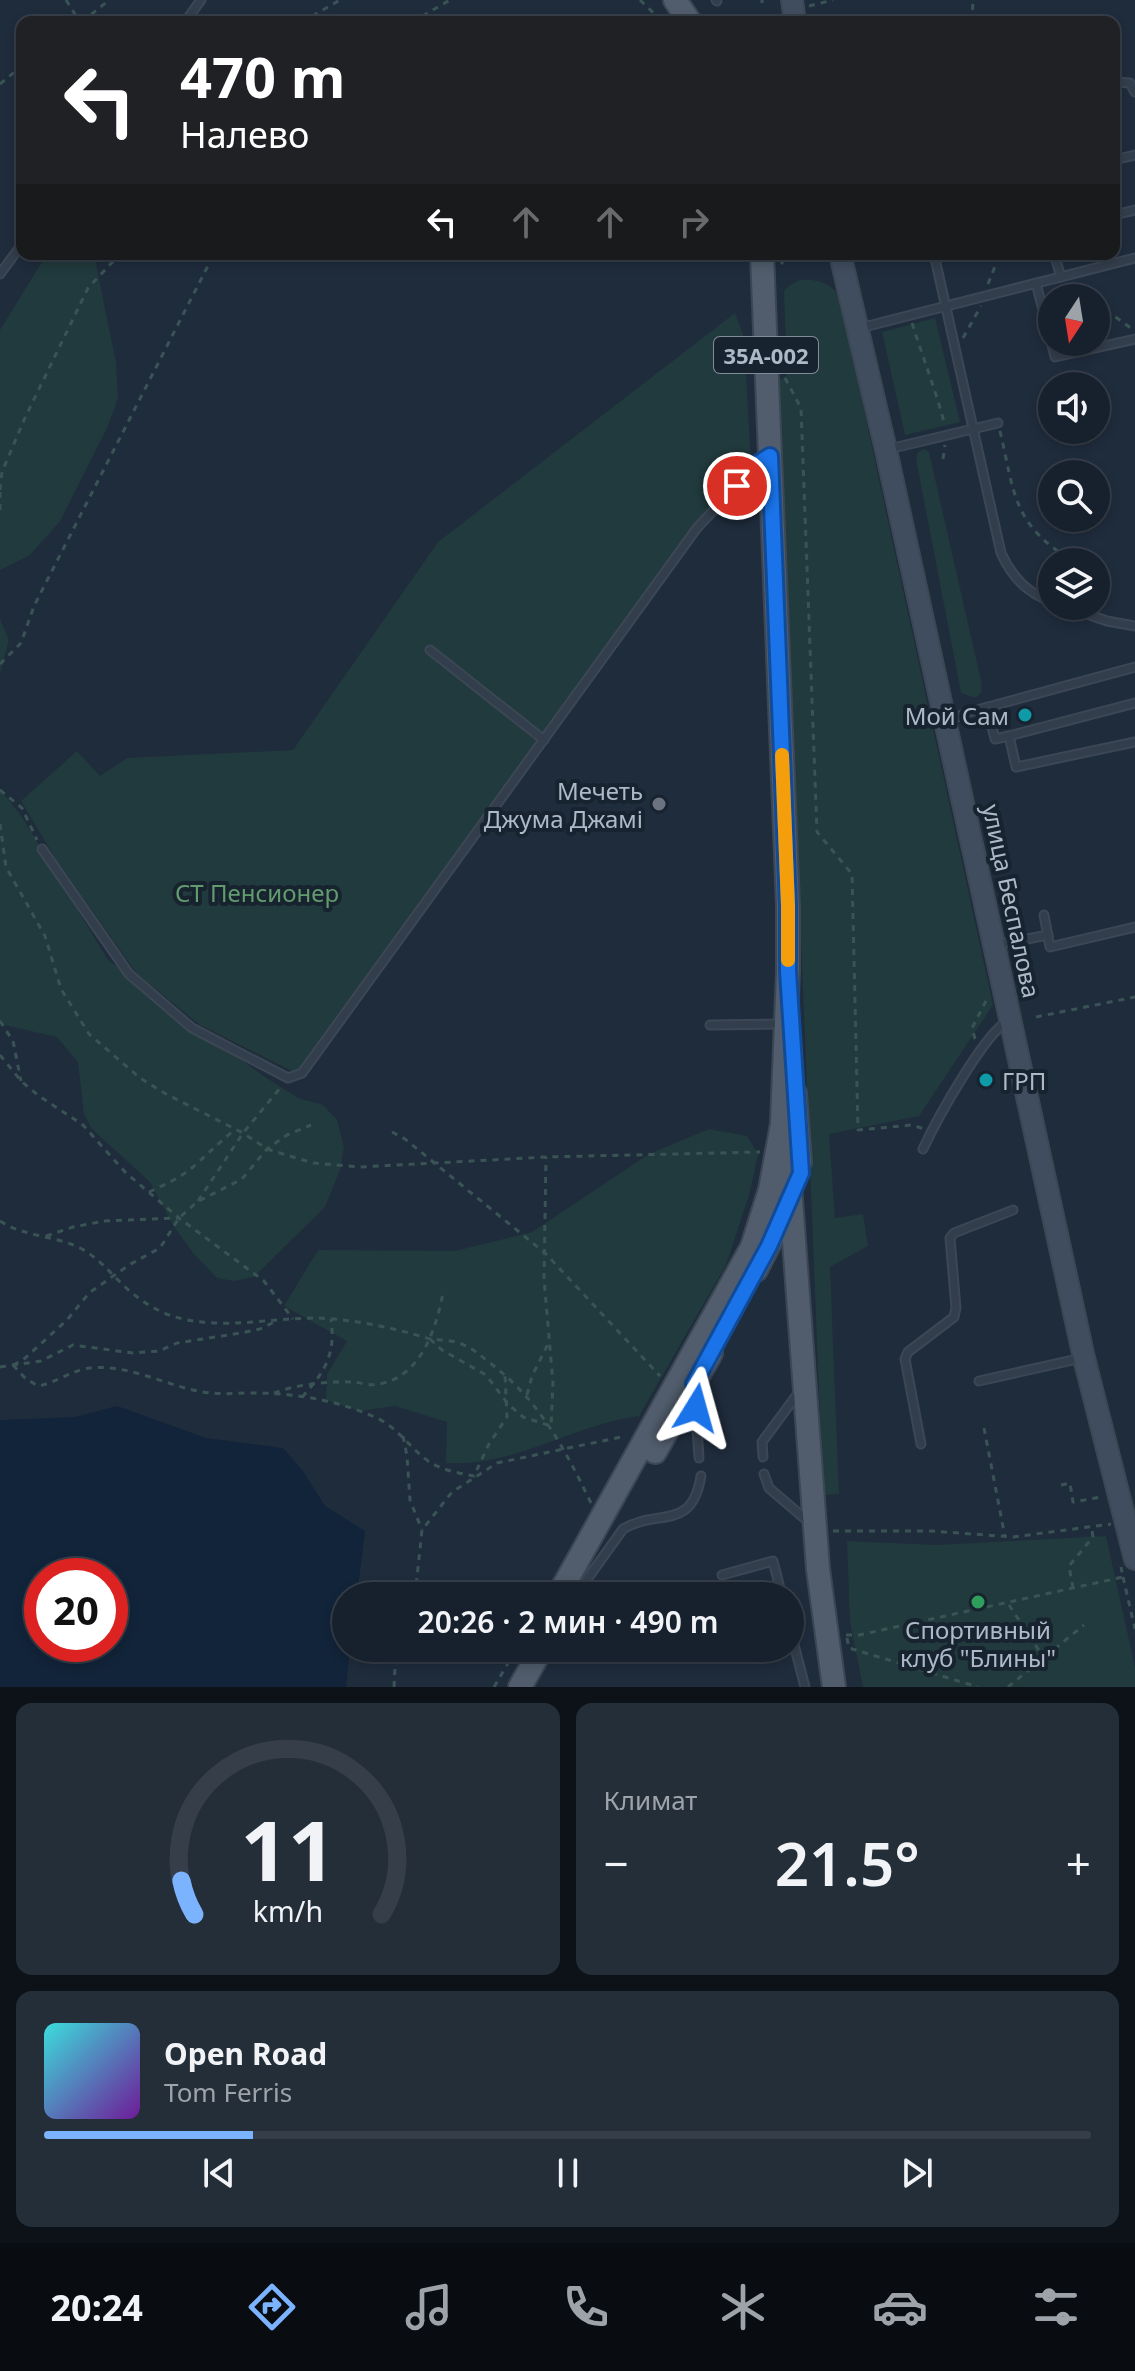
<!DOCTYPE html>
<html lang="ru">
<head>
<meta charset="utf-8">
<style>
  :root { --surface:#17212d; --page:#242e39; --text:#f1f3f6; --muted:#9ea3aa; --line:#363e49; --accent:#7cb3ff }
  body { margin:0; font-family:"Noto Sans",sans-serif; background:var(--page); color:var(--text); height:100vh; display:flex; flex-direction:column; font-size:30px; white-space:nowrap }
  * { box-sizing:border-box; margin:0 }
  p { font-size:26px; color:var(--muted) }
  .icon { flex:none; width:44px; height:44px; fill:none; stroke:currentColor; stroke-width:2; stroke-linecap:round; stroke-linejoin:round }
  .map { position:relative; height:1687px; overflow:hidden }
  .side { display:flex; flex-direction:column; gap:16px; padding:16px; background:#0d1219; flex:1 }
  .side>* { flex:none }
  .banner { position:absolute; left:16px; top:16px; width:1104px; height:244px; border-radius:16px; box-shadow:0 4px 12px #0003,0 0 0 2px var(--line); background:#202124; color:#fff; overflow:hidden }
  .needle { width:52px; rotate:192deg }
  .controls { position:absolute; left:1038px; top:284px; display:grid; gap:16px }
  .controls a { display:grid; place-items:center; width:72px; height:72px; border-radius:50%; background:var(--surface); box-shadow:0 4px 12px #0003,0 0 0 2px var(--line); font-size:40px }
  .speed { position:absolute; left:24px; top:1558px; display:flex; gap:16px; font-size:40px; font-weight:700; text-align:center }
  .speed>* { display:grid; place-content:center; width:104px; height:104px; border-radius:50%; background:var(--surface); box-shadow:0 4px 12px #0003,0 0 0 2px var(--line); line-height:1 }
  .speed .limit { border:12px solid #d22; background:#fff; color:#111 }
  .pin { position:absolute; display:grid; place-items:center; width:68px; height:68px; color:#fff; margin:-34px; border:4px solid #fff; border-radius:50%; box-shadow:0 2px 8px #0007 }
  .me { position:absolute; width:88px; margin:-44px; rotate:8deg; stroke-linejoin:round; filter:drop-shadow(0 0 6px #0008) }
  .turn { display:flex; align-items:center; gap:28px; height:168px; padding:0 32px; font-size:36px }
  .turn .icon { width:104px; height:104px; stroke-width:2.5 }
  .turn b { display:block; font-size:56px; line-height:68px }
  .lanes { display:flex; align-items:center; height:76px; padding:0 32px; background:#0003; justify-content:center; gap:40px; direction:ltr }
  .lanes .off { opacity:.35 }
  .big { font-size:60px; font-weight:600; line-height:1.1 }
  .side .card { flex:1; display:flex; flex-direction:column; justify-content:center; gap:12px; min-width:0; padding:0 28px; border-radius:16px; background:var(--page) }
  .side .dial { align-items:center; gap:0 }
  .dial svg { height:208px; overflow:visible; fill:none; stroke:var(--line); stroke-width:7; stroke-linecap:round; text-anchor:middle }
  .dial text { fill:var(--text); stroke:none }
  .song { display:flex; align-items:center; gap:24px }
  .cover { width:96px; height:96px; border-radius:12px; background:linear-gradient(135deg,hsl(180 70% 55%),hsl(280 70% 35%)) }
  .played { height:8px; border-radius:4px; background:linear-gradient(90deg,var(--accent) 20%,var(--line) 20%) }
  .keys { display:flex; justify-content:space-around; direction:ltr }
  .heat { display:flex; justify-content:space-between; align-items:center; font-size:44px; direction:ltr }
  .side .tiles { flex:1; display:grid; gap:16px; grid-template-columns:1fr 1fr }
  .card:last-child { grid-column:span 2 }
  .trip { position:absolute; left:332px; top:1582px; width:472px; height:80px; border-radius:40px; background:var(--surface); box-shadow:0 4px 12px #0003,0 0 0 2px var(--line); font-weight:600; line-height:80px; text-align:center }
  .dock { display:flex; height:128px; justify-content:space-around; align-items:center; background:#090d12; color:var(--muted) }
  .dock .icon { width:56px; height:56px }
  .dock .active { color:var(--accent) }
  .dock b { font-size:36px; color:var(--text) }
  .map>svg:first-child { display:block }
</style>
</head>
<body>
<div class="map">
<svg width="1135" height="1687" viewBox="0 0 1135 1687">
  <rect width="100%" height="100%" fill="#1f2c3c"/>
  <g fill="#213a3d">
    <path d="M 47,254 L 94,254 L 116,363 L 118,398 L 107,428 L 60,521 L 30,555 L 0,570 L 0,330 Z"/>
    <path d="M 800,280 C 817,279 828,282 839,295 L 993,1005 L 919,1116 L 829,1134 L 835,1218 L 863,1214 L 868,1246 L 830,1267 L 839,1494 L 823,1495 L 779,380 L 787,375 L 784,291 L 790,285 Z"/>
    <path d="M 735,313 L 744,337 L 751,465 L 697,526 L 303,1067 L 292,1071 L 200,1025 L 137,974 L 57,861 L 21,801 L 77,751 L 100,776 L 127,758 L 293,750 L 438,542 Z"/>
    <path d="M 935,318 L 960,422 L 905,435 L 882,332 Z"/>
    <path d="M 924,449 L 929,452 L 982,685 L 981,693 L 975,698 L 961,693 L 916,459 L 918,452 Z"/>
    <path d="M 0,619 L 9,640 L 0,673 Z"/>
    <path d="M 0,789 L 22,817 L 108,960 L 262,1075 L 298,1098 L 323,1105 L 337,1120 L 344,1147 L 340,1170 L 325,1207 L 254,1277 L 234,1281 L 217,1278 L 193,1253 L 173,1225 L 150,1182 L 92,1129 L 84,1114 L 78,1062 L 57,1037 L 0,1024 Z"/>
    <path d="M 709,1129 L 747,1136 L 758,1154 L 750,1192 L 726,1265 L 639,1416 C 571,1425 517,1467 446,1463 L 447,1422 L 395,1406 L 359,1411 L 326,1400 L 327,1374 L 347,1341 L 284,1306 L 318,1250 L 455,1251 L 532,1232 L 649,1154 Z"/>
    <path d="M 1106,1536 L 1135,1667 L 1135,1687 L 863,1687 L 850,1622 L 847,1541 L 936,1545 Z"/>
  </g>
  <path fill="#12243a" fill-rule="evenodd" d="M 117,1406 L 206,1438 L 283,1448 L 303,1471 L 325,1506 L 365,1531 L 357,1596 L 346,1596 L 346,1648 L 350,1648 L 346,1687 L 0,1687 L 0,1420 L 75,1417 ZM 42,1576 L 110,1576 L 110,1644 L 42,1644 Z"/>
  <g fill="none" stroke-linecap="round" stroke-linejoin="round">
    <g stroke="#3c4755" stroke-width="11">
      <g id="lane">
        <path d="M 716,0 L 717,1"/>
        <path d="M 185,22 L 201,0"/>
        <path d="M 1114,82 L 1130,83 L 1135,92"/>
        <path d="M 1114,160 L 1135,155"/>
        <path d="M 1114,215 L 1135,210"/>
        <path d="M 934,254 L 1001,553 C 1012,577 1027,593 1052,602"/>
        <path d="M 1054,254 L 1061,277"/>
        <path d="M 0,274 L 22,244"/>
        <path d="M 1036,283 L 1055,357 L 1135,339"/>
        <path d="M 860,328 L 1135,258"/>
        <path d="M 889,449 L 998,423"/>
        <path d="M 1064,606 L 1107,621 L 1135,626"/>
        <path d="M 430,650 L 544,740"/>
        <path d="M 987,707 L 995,739 L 1009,736 L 1016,767 L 1135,742"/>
        <path d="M 948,721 L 966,713 L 1135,667"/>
        <path d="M 1009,736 L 1135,703"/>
        <path d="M 42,849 L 129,974 L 192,1028 L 288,1078 L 302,1073 L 697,528 L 757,464 L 767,458"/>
        <path d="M 1044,915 L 1050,947 L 1135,927"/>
        <path d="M 995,945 L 1048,935"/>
        <path d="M 710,1025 L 784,1024"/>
        <path d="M 923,1149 C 936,1121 984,1033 1009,1020"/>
        <path d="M 979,1381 L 1082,1358"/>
        <path d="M 695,1397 L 699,1458"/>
        <path d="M 921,1444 L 905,1359 L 908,1352 L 954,1317 L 956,1308 L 950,1238 L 954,1233 L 1013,1210"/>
        <path d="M 763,1457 L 762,1442 L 799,1392"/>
        <path d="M 764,1474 L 769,1488 L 811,1524"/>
        <path d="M 722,1575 L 773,1561 L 782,1596"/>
        <path d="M 575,1596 L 623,1529 C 658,1508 692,1532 701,1476"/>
        <path d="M 790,1629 L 805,1687"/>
      </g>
    </g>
    <g stroke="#3c4755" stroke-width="24">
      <g id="secondary">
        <path d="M 792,0 L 795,22"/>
        <path d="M 840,254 L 886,450 L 1084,1358 L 1135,1559"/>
      </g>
    </g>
    <g stroke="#3c4755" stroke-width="26">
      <g id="primary">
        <path d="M 675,0 L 690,22"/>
        <path d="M 795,1093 L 800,1162"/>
        <path d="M 787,1145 L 818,1569 L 834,1687"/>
        <path d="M 756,1270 L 791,1201"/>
        <path d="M 655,1452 L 711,1353"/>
        <path d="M 558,1596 L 752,1247 L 770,1190 L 782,1124 L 788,971 L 788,906 L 762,254"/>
        <path d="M 520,1687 L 542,1648"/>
      </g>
    </g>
    <g stroke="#3a5455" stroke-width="3" stroke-dasharray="6 6" stroke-linecap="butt">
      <path d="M 66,0 L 80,22"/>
      <path d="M 640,0 L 663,22"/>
      <path d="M 762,0 L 762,3"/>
      <path d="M 809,6 L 833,0"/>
      <path d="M 82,22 L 109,0"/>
      <path d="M 302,22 L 340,0"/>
      <path d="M 412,22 L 450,0"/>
      <path d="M 972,22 L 973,0"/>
      <path d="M 0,84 L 22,66"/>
      <path d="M 781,264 L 789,254"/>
      <path d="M 988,284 L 1000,254"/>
      <path d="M 1076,284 L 1091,298"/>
      <path d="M 1096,303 L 1132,329"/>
      <path d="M 912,323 C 923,358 936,391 945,426"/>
      <path d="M 963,338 L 981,306"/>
      <path d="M 785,378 L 801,408 L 817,832 L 852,874 L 858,1130 L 912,1125 L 924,1129"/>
      <path d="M 1000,431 C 1015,495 1012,524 1074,562"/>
      <path d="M 943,459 L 945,445"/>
      <path d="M 0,490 L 2,472 L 24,420 L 88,288 L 120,254"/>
      <path d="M 0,492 L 0,512"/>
      <path d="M 1096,585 L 1103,608"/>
      <path d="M 0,664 L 21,643 L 34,606 L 214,254"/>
      <path d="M 0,790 L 22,808 L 37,840"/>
      <path d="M 0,824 L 6,867 L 45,936 L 61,989 L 89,1034 L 140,1078 L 166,1094 L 243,1133 L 267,1149 L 313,1163 L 360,1167 L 546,1157 L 760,1152"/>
      <path d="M 1036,1017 L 1135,997"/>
      <path d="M 0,1021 L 13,1041 L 21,1081"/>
      <path d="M 975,1039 L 972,1028 L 987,999"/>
      <path d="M 0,1055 L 21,1081 L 39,1096 L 83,1125 L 125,1172 L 179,1218 L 264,1281 L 293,1319"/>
      <path d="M 392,1132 L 405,1139 L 545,1253 L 660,1376"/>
      <path d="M 149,1192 C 164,1185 180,1178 193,1167 C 208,1154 220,1141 236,1129"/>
      <path d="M 198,1201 L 243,1133 L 281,1087"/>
      <path d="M 0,1221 C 24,1237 54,1235 80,1248 C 97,1257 108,1270 121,1283 C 138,1300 160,1314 183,1319 C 226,1329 273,1318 316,1318 C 352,1319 390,1327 423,1337 C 435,1341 448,1339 459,1343 C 471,1347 480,1355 490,1363 C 539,1400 565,1449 591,1503"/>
      <path d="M 46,1236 L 73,1227 L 105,1221 L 179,1218"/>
      <path d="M 430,1339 L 442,1350 L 486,1375 L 508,1404 L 523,1417 L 551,1426 L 553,1383 L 544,1279 L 546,1157"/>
      <path d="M 13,1365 L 25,1378 L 38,1386 C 56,1383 72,1370 90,1368 C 130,1364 166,1386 203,1392 C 220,1395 235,1393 252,1393 C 295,1393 337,1400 377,1418 C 398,1428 409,1447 428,1461 C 441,1470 458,1473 474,1476 L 489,1444 L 507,1417 L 505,1376"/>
      <path d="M 13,1365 L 23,1360 L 67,1320 L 89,1293 L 129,1265 L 160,1248 L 179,1218 L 197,1202 L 242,1179 L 267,1149 L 287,1135 L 311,1125"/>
      <path d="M 0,1367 L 41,1361 L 73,1345 L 133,1353 L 159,1351 L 177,1343 L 241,1333 L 260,1329 L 274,1322"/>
      <path d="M 274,1393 C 298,1384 329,1381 354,1382 C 362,1383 371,1386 379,1384 C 421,1377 436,1329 443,1293"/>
      <path d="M 527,1395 L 532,1376 L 548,1344"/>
      <path d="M 302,1397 C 325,1372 336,1354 331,1319"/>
      <path d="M 984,1428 L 1005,1537"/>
      <path d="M 403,1436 L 407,1456 L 410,1500 L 422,1530"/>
      <path d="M 1061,1485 L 1070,1483 L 1073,1502 L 1101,1497"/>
      <path d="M 833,1531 L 931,1531 L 1013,1537 L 1111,1524"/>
      <path d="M 1123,1577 L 1135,1629"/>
      <path d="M 1073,1588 L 1069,1566 L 1093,1537 L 1092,1530"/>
      <path d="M 415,1596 L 422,1530 L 452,1492 L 497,1463 L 626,1436"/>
      <path d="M 1009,1605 L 1044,1658"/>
      <path d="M 846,1635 L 859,1635 L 1123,1577 L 1121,1567"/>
      <path d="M 847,1638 L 849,1648 L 978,1687"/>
      <path d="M 394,1687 L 396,1648"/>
      <path d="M 494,1687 L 517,1648"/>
      <path d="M 1008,1687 L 1084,1625"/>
    </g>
    <use href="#lane" stroke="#333e4c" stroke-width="7"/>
    <use href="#secondary" stroke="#404d5f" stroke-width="20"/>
    <use href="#primary" stroke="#515d6c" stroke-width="22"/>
  </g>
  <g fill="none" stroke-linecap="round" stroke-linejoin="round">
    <g stroke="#114b97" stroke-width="20">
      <path id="route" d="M 696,1408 L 694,1384 L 769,1246 L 801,1173 L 788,971 L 788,906 L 770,456 L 757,464 L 737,486"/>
    </g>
    <use href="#route" stroke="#1a73e8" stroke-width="14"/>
    <path stroke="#f59e0b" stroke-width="14" d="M 782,755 L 788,906 L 788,960"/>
  </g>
  <g fill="#0f9aa8" stroke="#182330" stroke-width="3">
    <circle cx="1025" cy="715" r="8"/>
    <circle cx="986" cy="1080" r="8"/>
  </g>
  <circle fill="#6b7280" stroke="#182330" stroke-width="3" cx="659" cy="804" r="8"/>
  <circle fill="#2e9e5b" stroke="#182330" stroke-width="3" cx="978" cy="1602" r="8"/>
  <g text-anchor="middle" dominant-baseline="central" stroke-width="8" stroke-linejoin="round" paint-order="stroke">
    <rect fill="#182330" stroke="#818c9a" stroke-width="2" x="714" y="337" width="104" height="36" rx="6"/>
    <g font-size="22" font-weight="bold" fill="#aeb9c8">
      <text x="766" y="355">35А-002</text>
    </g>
    <g font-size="24" fill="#aeb9c8" stroke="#182330" text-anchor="end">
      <text x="1009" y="715">Мой Сам</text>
      <text x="643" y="790">Мечеть<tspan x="643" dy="28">Джума Джамі</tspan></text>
      <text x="1002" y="1080" text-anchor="start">ГРП</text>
      <text x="978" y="1629" text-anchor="middle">Спортивный<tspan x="978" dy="28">клуб "Блины"</tspan></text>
    </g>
    <g font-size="24" fill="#629b6d" stroke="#182330">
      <text x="257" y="892">СТ Пенсионер</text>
    </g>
    <g font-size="24" fill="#aeb9c8" stroke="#182330">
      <text transform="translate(1012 901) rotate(78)">улица Беспалова</text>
    </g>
  </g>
</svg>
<div class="controls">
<a><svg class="needle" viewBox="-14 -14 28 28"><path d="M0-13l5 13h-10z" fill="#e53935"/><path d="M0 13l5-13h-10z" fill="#9ea3aa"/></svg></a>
<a><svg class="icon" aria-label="sound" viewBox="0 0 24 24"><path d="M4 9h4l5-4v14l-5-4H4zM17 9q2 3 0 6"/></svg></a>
<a><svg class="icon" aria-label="search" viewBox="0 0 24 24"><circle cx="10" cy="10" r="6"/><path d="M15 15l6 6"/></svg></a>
<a><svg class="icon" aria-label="layers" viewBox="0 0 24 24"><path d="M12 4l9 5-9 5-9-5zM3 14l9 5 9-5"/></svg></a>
</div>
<div class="speed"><div class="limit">20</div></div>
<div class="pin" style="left:737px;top:486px;background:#d93025"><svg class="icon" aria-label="arrive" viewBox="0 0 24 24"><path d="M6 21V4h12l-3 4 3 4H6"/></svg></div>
<svg class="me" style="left:696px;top:1408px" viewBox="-20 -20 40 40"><path d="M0-17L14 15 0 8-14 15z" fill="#1a73e8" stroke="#fff" stroke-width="4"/></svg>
<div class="trip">20:26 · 2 мин · 490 m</div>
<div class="banner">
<div class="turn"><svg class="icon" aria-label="left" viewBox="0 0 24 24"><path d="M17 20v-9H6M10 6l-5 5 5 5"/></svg><div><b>470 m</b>Налево</div></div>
<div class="lanes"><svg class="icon" aria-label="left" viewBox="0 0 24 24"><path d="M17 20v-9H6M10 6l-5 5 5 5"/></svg><svg class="icon off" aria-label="ahead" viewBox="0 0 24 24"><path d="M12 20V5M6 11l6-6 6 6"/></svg><svg class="icon off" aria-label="ahead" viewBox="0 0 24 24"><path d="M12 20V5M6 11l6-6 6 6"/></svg><svg class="icon off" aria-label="right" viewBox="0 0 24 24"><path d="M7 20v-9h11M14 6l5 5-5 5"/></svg></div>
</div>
</div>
<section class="side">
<div class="tiles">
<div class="card dial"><svg viewBox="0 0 100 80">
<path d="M14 69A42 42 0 1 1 86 69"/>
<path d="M14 69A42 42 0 0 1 9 56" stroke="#7cb3ff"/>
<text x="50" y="56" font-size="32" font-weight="700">11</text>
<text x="50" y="72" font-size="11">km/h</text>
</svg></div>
<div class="card"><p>Климат</p>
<div class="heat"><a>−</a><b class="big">21.5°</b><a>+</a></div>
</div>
<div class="card">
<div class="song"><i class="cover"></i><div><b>Open Road</b><p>Tom Ferris</p></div></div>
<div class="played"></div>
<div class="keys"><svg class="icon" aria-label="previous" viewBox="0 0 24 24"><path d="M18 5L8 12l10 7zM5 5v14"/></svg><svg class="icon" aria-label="pause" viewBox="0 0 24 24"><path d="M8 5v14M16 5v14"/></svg><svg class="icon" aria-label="next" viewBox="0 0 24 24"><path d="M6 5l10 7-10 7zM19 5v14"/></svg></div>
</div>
</div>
</section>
<nav class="dock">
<b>20:24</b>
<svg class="icon active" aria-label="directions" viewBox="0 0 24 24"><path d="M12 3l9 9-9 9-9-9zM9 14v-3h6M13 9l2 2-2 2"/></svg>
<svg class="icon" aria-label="music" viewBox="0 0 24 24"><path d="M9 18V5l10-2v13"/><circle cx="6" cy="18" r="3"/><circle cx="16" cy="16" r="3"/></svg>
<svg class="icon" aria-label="phone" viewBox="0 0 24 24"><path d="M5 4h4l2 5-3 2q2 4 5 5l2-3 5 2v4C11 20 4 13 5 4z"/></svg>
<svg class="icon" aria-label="climate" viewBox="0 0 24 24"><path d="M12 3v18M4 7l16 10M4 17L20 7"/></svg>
<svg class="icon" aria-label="car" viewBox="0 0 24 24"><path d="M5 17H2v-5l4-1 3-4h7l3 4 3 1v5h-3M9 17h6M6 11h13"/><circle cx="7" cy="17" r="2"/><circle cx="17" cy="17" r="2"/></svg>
<svg class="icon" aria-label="filters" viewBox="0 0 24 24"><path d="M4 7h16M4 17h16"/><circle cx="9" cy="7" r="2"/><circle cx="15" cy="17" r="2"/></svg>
</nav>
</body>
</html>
